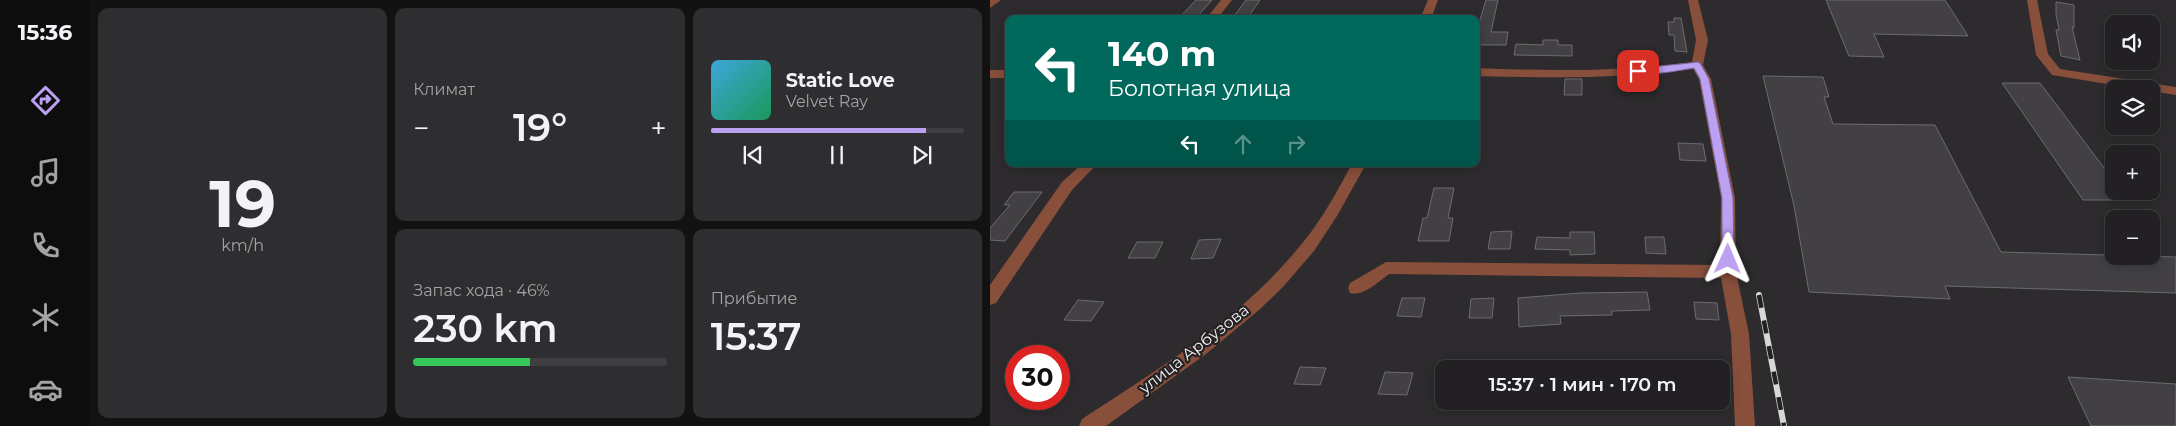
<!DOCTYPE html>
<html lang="ru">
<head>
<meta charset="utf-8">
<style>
  :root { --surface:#222022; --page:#2e2d2f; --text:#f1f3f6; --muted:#a2a3a5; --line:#3f3e40; --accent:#bca0f2 }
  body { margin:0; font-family:Montserrat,sans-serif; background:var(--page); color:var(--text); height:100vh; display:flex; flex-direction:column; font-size:19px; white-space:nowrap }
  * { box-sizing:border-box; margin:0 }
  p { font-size:16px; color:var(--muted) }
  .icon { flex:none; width:28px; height:28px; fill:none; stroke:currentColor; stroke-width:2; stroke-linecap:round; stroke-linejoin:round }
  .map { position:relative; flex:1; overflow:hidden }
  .panel { display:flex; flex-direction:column; gap:8px; padding:8px; background:#131213; width:900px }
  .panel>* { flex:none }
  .top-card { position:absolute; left:15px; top:15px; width:475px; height:152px; border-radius:10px; box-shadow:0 2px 12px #0003,0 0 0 1px var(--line); background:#00695c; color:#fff; overflow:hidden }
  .fabs { position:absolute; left:1115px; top:15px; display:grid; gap:10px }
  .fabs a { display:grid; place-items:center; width:55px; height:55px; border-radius:10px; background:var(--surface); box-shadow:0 2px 12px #0003,0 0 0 1px var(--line); font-size:25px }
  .speed { position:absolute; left:15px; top:345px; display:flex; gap:10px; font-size:25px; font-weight:700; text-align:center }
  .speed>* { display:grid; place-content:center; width:65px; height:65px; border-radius:50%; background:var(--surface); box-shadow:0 2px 12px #0003,0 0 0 1px var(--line); line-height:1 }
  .speed .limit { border:8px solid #d22; background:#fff; color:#111 }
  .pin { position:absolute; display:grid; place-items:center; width:42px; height:42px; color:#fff; margin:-21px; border-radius:10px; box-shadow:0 2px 8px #0006 }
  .me { position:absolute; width:55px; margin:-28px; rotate:1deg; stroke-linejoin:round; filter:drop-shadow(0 0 4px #0008) }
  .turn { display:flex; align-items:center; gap:18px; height:105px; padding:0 20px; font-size:22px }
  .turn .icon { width:65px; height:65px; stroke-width:2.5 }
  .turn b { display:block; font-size:35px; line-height:42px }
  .lanes { display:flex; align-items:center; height:48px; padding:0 20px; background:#0003; justify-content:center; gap:25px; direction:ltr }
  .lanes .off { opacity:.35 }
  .big { font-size:38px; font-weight:600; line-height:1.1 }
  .panel .card { flex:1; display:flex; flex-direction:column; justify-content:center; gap:8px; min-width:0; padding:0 18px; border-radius:10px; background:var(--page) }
  .panel .dial { align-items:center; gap:0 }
  .dial b { font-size:65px; line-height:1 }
  .song { display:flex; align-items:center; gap:15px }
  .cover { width:60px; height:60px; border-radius:8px; background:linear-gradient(135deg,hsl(200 70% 55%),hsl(150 70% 35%)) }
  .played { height:5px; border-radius:2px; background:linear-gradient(90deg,var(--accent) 85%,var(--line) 85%) }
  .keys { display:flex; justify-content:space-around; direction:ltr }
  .heat { display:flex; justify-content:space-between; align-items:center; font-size:28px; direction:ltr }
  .charge { height:8px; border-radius:4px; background:linear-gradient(90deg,#34c759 46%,var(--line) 0) }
  .panel .tiles { flex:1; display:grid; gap:8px; grid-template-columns:repeat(3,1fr) }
  .card:first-child { grid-row:span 2 }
  .trip { position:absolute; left:445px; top:360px; width:295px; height:50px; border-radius:10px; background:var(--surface); box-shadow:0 2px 12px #0003,0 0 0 1px var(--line); font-weight:600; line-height:50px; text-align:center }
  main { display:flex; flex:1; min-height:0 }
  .dock { display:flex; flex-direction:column; width:90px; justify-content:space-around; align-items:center; background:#0e0d0e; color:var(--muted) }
  .dock .icon { width:35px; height:35px }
  .dock .on { color:var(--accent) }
  .dock b { font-size:22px; color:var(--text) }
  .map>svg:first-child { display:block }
</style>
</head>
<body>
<main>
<nav class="dock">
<b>15:36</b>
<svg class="icon on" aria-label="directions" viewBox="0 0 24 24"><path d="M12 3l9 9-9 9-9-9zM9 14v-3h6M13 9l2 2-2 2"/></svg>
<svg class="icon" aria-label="music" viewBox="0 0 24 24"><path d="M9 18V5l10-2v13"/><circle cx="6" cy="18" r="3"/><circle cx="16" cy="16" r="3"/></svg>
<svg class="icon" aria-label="phone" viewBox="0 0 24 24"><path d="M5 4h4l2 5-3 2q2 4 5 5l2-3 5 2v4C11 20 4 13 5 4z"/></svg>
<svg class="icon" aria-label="climate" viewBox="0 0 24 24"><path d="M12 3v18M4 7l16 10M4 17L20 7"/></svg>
<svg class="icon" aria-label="car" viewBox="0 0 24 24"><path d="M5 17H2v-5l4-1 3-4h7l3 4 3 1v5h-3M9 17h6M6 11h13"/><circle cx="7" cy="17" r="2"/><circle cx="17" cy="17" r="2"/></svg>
</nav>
<section class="panel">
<div class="tiles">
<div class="card dial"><b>19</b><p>km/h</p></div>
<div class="card"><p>Климат</p>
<div class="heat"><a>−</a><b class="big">19°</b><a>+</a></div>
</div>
<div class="card">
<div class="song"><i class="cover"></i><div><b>Static Love</b><p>Velvet Ray</p></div></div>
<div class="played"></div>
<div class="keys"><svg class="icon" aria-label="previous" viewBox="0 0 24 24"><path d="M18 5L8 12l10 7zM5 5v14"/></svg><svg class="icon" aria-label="pause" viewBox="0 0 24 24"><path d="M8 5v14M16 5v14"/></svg><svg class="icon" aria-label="next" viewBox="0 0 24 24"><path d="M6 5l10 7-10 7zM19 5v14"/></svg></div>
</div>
<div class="card"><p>Запас хода · 46%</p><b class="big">230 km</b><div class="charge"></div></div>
<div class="card"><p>Прибытие</p><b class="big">15:37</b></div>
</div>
</section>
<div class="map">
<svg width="1186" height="426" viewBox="0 0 1186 426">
  <rect width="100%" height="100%" fill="#2d2b2d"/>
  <g fill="#424043" stroke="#6d6b6e">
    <path d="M 206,0 L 222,0 L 205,19 L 188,19 Z"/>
    <path d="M 256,0 L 270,0 L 257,19 L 242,19 Z"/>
    <path d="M 496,0 L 508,0 L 501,32 L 518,32 L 516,45 L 486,45 L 486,33 Z"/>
    <path d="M 836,0 L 955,0 L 978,36 L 884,34 L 894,57 L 859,56 Z"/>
    <path d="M 1066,2 L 1084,5 L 1084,28 L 1082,27 L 1090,60 L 1071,56 L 1066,30 L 1069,30 L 1066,14 Z"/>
    <path d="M 684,18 L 691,18 L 697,52 L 685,51 L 684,35 L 679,35 L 678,22 L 684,22 Z"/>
    <path d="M 553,40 L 568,40 L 568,45 L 582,45 L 582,56 L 524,55 L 526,44 L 553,45 Z"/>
    <path d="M 773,76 L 833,77 L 839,97 L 834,97 L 843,124 L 945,125 L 1011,252 L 1186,257 L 1186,293 L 955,286 L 960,299 L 819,292 L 804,206 Z"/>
    <path d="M 575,79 L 592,79 L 592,95 L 574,95 Z"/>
    <path d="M 1012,83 L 1050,83 L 1124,181 L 1124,200 L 1093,200 Z"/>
    <path d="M 688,143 L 713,144 L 716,161 L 690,160 Z"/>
    <path d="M 444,188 L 464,188 L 458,218 L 463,218 L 459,241 L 428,241 L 433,218 L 437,218 Z"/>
    <path d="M 24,192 L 52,192 L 15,241 L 0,240 L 0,228 L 20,205 L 14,205 Z"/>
    <path d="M 522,231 L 520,249 L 498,249 L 501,232 Z"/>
    <path d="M 580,232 L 604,232 L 605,254 L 580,255 L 580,250 L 545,249 L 547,237 L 580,238 Z"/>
    <path d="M 655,237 L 674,237 L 676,254 L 656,253 Z"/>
    <path d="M 231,239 L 223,258 L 201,259 L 209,240 Z"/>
    <path d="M 147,242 L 173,242 L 165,258 L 138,258 Z"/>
    <path d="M 657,292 L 660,310 L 622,311 L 622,315 L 570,316 L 571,324 L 529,327 L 528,298 L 590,293 Z"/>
    <path d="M 412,298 L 435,298 L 431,317 L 407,316 Z"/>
    <path d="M 504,298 L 502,318 L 479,318 L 481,299 Z"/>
    <path d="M 88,300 L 114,302 L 101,321 L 74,320 Z"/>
    <path d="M 704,302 L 727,303 L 729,320 L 706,319 Z"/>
    <path d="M 310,367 L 336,368 L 330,385 L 304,384 Z"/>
    <path d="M 395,372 L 423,373 L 417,395 L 388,394 Z"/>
    <path d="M 1078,377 L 1186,384 L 1186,426 L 1101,426 Z"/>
  </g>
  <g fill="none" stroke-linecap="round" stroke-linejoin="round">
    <g fill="#884f3b" fill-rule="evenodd">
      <path d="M 0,0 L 11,0 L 0,8 Z"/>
      <path d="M 231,0 L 242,0 L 227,19 L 216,19 Z"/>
      <path d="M 438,0 L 448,0 L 441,19 L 430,19 Z"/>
      <path d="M 698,0 L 708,0 L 718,40 L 713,65 L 721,79 L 745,198 L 746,272 L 759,334 L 765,426 L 745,426 L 741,334 L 731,278 L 399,274 C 388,282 373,297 360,293 L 358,288 L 360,283 L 396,262 L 730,265 L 731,198 L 709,79 L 703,69 C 631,79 559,78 486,76 L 486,68 C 558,71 630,72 702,62 L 706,40 Z"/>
      <path d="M 1037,0 L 1047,0 L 1058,54 L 1070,69 L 1186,87 L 1186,95 L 1161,91 L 1161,89 L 1148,89 L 1062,75 L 1046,55 Z"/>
      <rect x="0" y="70" width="19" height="8"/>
      <path d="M 92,164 L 107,164 L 82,190 L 6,303 L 0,305 L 0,285 L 72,182 Z"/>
      <path d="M 362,164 L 376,164 L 347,216 L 324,251 L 293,287 L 269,310 L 216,354 L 116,426 L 89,426 L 92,419 C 170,368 255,316 314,241 C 333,218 347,191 362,164 Z"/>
    </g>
    <g stroke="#d9d8d9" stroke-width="6">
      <path id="rail" d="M 769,295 L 794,426"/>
    </g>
    <use href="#rail" stroke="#232124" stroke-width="4.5" stroke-dasharray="13" stroke-linecap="butt"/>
  </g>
  <path fill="#bca0f2" stroke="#7a689d" d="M 707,62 L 710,63 L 719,79 L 743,198 L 744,259 L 743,262 L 734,262 L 732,259 L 732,198 L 710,79 L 704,68 C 691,70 653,78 644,71 C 649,67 696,64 707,62 Z"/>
  <g text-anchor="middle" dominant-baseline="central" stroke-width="4.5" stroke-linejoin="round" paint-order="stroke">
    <g font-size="16" fill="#f1f0f1" stroke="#232124">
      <text transform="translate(204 349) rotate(-38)">улица Арбузова</text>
    </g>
  </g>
</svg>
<div class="fabs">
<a><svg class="icon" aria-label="sound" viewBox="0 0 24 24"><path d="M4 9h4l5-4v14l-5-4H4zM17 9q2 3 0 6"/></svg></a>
<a><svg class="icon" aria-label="layers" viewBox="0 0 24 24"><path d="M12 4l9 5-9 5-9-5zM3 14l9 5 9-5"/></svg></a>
<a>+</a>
<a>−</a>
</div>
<div class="speed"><div class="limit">30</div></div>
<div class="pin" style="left:648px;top:71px;background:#d93025"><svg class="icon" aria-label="arrive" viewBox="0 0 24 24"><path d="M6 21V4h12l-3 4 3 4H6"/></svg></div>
<svg class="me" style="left:738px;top:259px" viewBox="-20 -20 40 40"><path d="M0-17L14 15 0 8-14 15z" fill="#bca0f2" stroke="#fff" stroke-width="4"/></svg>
<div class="trip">15:37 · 1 мин · 170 m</div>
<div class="top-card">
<div class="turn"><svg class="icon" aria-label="left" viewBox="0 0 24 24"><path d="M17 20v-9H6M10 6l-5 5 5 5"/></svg><div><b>140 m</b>Болотная улица</div></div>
<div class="lanes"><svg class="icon" aria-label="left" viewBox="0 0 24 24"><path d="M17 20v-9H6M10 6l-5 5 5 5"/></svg><svg class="icon off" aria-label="ahead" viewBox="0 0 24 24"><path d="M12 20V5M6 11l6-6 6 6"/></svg><svg class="icon off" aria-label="right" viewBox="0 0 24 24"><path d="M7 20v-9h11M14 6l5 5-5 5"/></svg></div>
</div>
</div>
</main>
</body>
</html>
